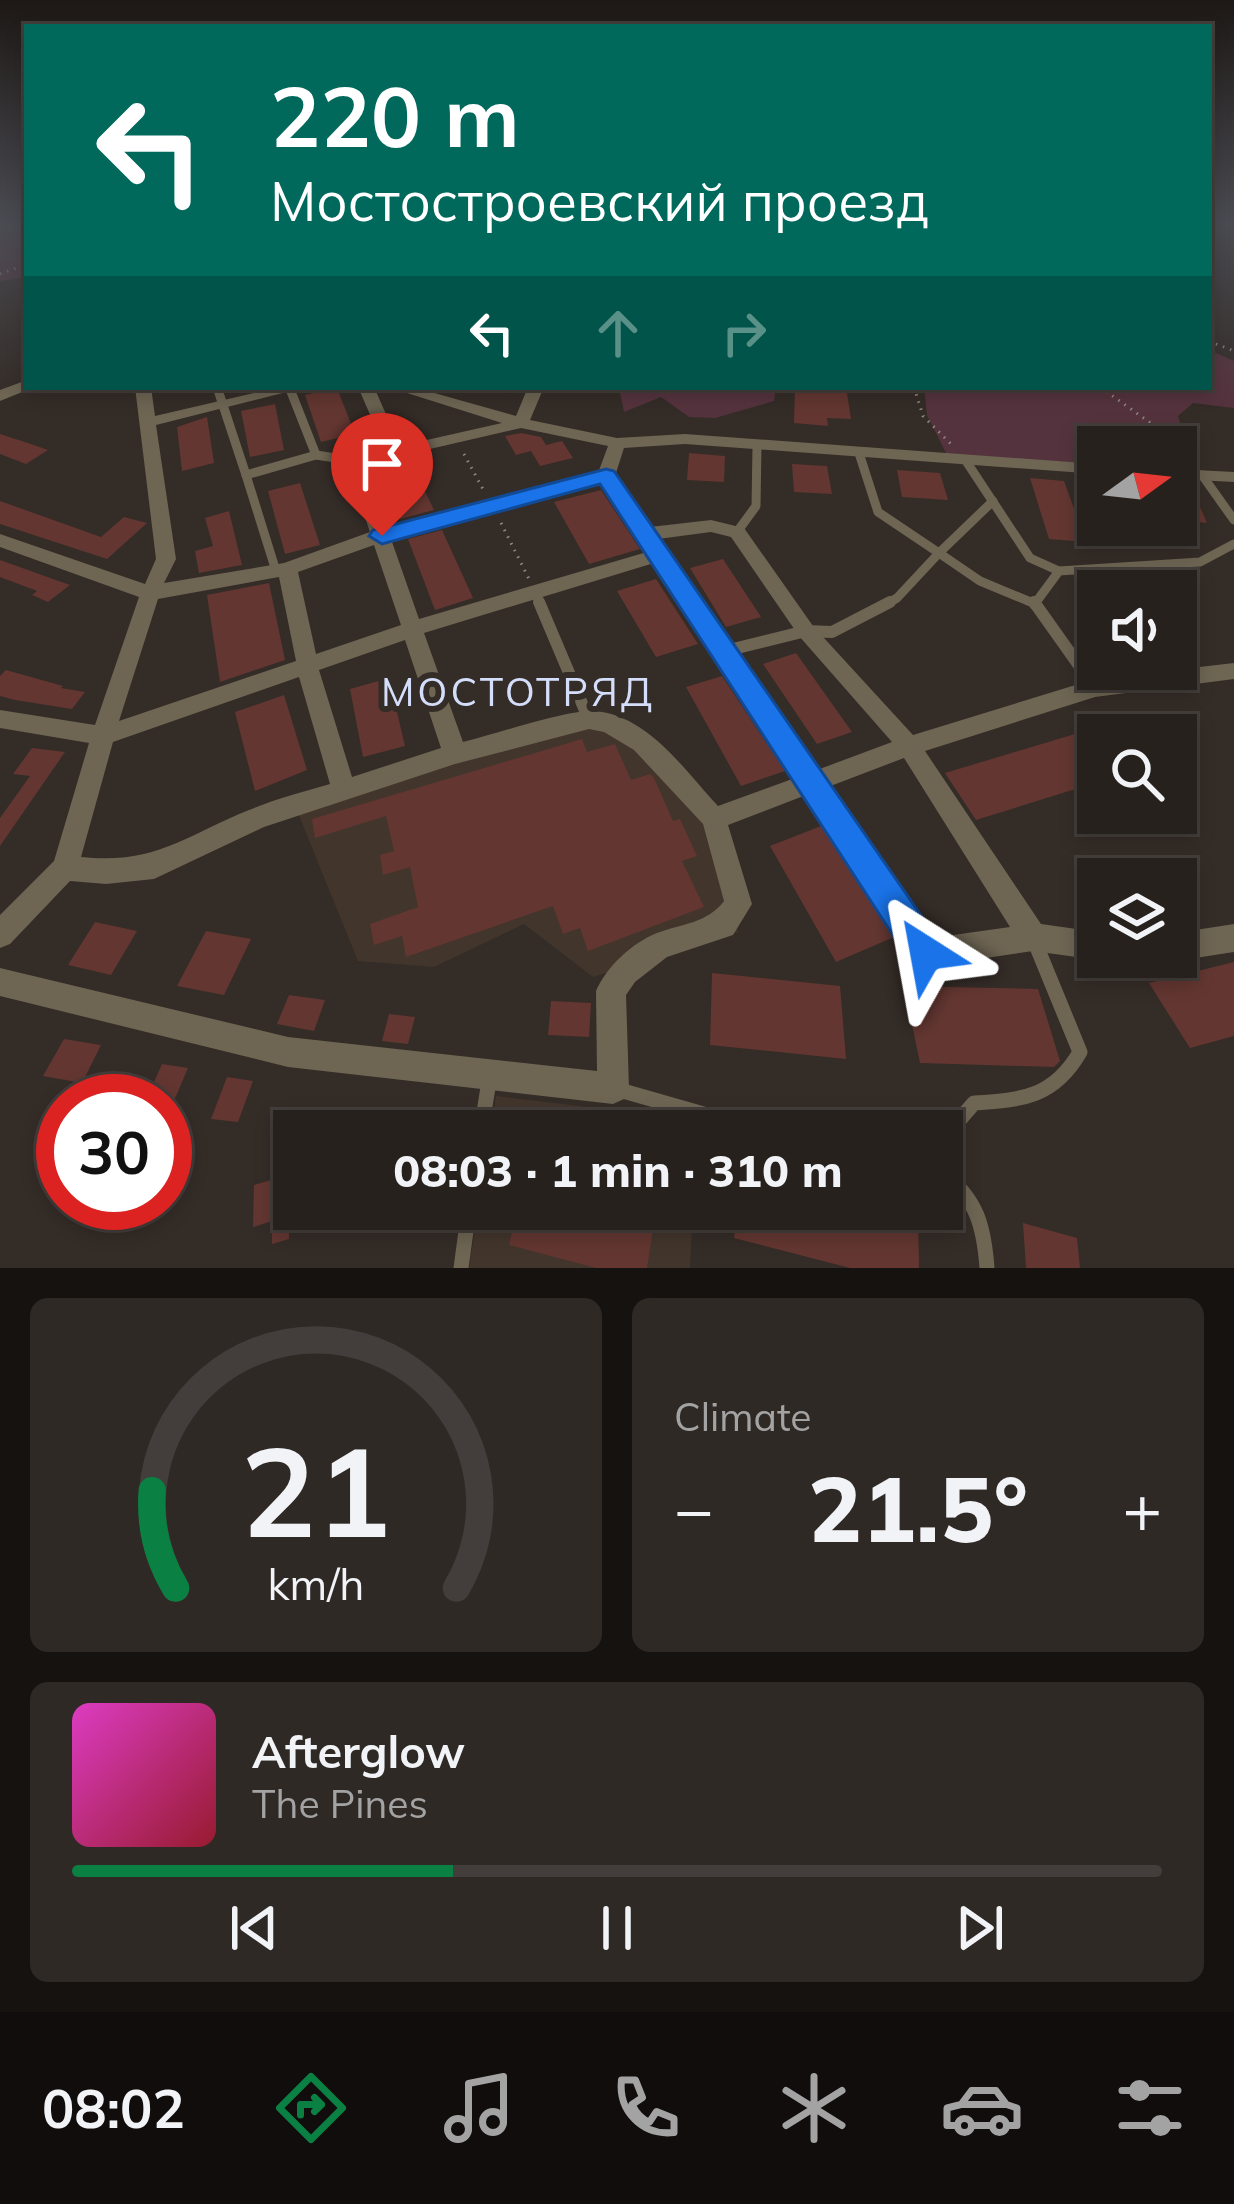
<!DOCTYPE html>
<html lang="en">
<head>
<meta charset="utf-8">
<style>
  :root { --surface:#27211d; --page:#2f2926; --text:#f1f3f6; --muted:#a4a3a4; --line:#433e3b; --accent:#0b8043 }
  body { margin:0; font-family:Mulish,sans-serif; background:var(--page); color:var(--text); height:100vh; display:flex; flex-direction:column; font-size:45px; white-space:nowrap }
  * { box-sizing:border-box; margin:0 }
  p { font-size:39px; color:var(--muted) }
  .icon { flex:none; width:66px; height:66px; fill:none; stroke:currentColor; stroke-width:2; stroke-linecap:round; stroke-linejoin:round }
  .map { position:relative; height:1268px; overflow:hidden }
  .details { display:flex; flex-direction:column; gap:30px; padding:30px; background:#151210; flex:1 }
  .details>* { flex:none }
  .hud { position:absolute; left:24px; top:24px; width:1188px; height:366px; border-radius:0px; box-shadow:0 6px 18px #0003,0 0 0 3px var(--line); background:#00695c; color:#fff; overflow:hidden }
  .needle { width:78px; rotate:75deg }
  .controls { position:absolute; left:1077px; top:426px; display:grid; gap:24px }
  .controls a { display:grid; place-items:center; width:120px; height:120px; border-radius:0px; background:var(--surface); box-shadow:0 6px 18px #0003,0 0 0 3px var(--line); font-size:60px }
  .speed { position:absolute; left:36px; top:1074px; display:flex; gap:24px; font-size:60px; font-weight:700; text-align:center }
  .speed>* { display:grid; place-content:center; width:156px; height:156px; border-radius:50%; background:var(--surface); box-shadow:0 6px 18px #0003,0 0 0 3px var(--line); line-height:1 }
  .speed .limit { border:18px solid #d22; background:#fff; color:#111 }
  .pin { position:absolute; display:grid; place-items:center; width:102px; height:102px; color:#fff; margin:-123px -51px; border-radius:50% 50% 50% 0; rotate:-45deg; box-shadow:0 0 12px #0007 }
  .pin .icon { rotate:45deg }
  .me { position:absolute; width:132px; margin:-66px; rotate:326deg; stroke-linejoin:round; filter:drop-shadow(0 0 9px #0008) }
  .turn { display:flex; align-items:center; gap:42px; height:252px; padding:0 48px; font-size:54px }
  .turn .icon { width:156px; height:156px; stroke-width:2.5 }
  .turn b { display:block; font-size:84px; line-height:102px }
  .lanes { display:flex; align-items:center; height:114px; padding:0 48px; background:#0003; justify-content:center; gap:60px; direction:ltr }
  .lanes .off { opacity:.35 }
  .big { font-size:90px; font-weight:800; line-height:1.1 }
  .details .card { flex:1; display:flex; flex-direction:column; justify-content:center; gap:18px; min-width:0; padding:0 42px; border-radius:18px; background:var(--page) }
  .details .dial { align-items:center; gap:0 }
  .dial svg { height:312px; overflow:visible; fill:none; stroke:var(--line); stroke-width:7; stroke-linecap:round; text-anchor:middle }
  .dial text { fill:var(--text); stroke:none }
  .song { display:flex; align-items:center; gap:36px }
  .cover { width:144px; height:144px; border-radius:18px; background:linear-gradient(135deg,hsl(310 70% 55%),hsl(350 70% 35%)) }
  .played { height:12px; border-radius:6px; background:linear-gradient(90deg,var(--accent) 35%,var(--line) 35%) }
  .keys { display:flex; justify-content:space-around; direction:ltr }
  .heat { display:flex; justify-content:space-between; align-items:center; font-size:66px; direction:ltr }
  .details .tiles { flex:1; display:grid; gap:30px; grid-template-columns:1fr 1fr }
  .card:last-child { grid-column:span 2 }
  .trip { position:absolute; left:273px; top:1110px; width:690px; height:120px; border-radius:0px; background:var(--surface); box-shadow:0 6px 18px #0003,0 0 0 3px var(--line); font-weight:800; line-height:120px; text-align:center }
  .tabs { display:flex; height:192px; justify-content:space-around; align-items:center; background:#100d0c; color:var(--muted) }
  .tabs .icon { width:84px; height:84px }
  .tabs .on { color:var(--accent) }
  .tabs b { font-size:54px; color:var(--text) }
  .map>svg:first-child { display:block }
</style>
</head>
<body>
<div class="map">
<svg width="1234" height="1268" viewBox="0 0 1234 1268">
  <rect width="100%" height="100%" fill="#342c27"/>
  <g fill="#42352c">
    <path d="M 607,720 L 715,821 L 738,932 L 593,977 L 524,924 L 434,967 L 358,961 L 295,806 Z"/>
    <path d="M 496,1096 L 698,1120 L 697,1131 L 490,1131 Z"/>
    <path d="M 478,1209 L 693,1209 L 690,1268 L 469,1268 Z"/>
  </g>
  <g fill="#55333e">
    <path d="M 0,221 L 27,221 L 27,277 L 0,281 Z"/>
    <path d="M 1209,350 L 1234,361 L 1234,408 L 1193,403 L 1178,416 L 1187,446 L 1176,450 L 1098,447 L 1098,464 L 947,455 L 927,415 L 924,387 L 1209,387 Z"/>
    <path d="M 630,387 L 776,387 L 774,401 L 715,418 L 689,417 L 661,397 L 624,412 L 620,393 Z"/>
  </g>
  <g fill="#633631">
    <path d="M 795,387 L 846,387 L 851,419 L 827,418 L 828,426 L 794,423 Z"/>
    <path d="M 337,388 L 355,434 L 321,442 L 305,395 Z"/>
    <path d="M 275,404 L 284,450 L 250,457 L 241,411 Z"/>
    <path d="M 207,417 L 214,463 L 182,471 L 177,427 Z"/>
    <path d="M 521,433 L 541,437 L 546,445 L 562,441 L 573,458 L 540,466 L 531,451 L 516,455 L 505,436 Z"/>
    <path d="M 0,434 L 31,444 L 48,450 L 26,464 L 0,454 Z"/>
    <path d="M 689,453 L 725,456 L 724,482 L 687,480 Z"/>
    <path d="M 410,460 L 434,510 L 400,519 L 378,468 Z"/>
    <path d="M 792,464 L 827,466 L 832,494 L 794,492 Z"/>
    <path d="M 897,470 L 940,473 L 948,500 L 902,497 Z"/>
    <path d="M 1030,478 L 1064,481 L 1086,542 L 1049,539 Z"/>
    <path d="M 300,483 L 320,545 L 285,554 L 268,491 Z"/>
    <path d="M 1176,489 L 1193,491 L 1207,523 L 1176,519 Z"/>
    <path d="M 601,490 L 640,549 L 589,564 L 554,502 Z"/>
    <path d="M 0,501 L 101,537 L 124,517 L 147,523 L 107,559 L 0,524 Z"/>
    <path d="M 229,511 L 242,565 L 199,573 L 195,551 L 213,546 L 205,518 Z"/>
    <path d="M 442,530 L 473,598 L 435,610 L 408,539 Z"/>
    <path d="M 723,559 L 761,617 L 726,627 L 690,568 Z"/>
    <path d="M 0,560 L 53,579 L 70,585 L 48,602 L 32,595 L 37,591 L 0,577 Z"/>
    <path d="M 656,579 L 698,644 L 656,657 L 617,591 Z"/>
    <path d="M 269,583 L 285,660 L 220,682 L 207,595 Z"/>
    <path d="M 796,653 L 852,732 L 817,744 L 763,664 Z"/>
    <path d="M 6,670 L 63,686 L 61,688 L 85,692 L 72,709 L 15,700 L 0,696 L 0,676 Z"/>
    <path d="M 722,676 L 785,771 L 741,786 L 686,687 Z"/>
    <path d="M 389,678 L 405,746 L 363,757 L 350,689 Z"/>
    <path d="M 284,695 L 307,770 L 255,791 L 235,712 Z"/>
    <path d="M 1098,727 L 1098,782 L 976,820 L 945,773 Z"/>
    <path d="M 582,739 L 587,752 L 615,744 L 631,780 L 650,774 L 654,778 L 673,821 L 680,819 L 697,856 L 682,861 L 704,907 L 588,951 L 580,928 L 563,934 L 553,906 L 406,957 L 402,936 L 374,945 L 370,924 L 418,907 L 410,867 L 383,875 L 380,855 L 394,851 L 386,816 L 315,838 L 312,819 Z"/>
    <path d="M 32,748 L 65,752 L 0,846 L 0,818 L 30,776 L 13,774 Z"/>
    <path d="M 821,826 L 894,937 L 836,962 L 770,846 Z"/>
    <path d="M 95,922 L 137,931 L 111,975 L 68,965 Z"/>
    <path d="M 206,931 L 251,939 L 224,995 L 177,986 Z"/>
    <path d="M 1234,962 L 1234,1036 L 1190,1048 L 1149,983 Z"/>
    <path d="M 712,973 L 840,986 L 846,1059 L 710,1045 Z"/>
    <path d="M 904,986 L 1038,989 L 1060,1061 L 1054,1067 L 920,1063 Z"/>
    <path d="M 289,995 L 325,1000 L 314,1031 L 277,1024 Z"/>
    <path d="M 551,1001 L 591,1003 L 589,1037 L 548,1035 Z"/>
    <path d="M 389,1014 L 415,1017 L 408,1044 L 382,1041 Z"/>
    <path d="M 64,1039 L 101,1045 L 82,1083 L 43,1076 Z"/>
    <path d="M 162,1064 L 188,1068 L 173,1103 L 146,1100 Z"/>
    <path d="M 227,1077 L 253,1081 L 238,1122 L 211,1119 Z"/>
    <path d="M 364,1110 L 399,1115 L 395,1131 L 358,1131 Z"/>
    <path d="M 288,1175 L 289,1239 L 272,1244 L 272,1221 L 253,1227 L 254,1185 Z"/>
    <path d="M 517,1209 L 576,1209 L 618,1220 L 620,1209 L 656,1209 L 647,1268 L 596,1268 L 509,1245 Z"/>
    <path d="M 737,1209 L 918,1209 L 919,1268 L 850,1268 L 734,1238 Z"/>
    <path d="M 1023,1223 L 1077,1238 L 1080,1268 L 1026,1268 Z"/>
  </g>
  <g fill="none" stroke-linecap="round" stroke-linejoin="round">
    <g stroke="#8f8884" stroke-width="3" stroke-dasharray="1.5 6" stroke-linecap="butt">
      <path d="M 0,227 L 27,221"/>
      <path d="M 8,228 L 27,227"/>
      <path d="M 0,274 L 27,264"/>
      <path d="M 1209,341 L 1234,351"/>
      <path d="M 914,387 L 923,416 L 951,444"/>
      <path d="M 920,387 L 948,391"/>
      <path d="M 1100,387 L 1173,439 L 1190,460"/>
      <path d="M 464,454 L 485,493"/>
      <path d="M 501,523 L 529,579"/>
    </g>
    <g stroke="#6e6553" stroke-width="9">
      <path d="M 217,387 L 246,475 L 316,455"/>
      <path d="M 290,389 L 316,455 L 355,461"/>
      <path d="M 859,453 L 878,512 L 939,553 L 897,598 L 885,605"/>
      <path d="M 966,461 L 1030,558 L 1059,571"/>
      <path d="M 246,475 L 276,571"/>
      <path d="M 1202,475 L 1234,520"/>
      <path d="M 993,501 L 939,553 L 980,581 L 1033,603"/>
      <path d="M 737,532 L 756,506 L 757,445"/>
      <path d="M 535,591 L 541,605"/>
      <path d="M 1034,605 L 1059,571 L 1200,562 L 1234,544"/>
    </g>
    <g stroke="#6e6553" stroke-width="12">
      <path d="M 539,602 L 589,720"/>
      <path d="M 1034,602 L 1095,688"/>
      <path d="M 725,651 L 806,631 L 832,632 L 890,602"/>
    </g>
    <g stroke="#6e6553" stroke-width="15">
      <path d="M 616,1089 L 763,1131"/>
      <path d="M 481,1131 L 489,1081"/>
      <path d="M 942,1153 L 948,1133 L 974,1103 C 1023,1100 1054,1097 1080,1052 L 1034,940"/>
      <path d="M 942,1173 C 977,1198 984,1227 987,1268"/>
      <path d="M 461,1268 L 469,1209"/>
    </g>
    <g fill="#6e6553" fill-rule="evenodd">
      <path d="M 27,380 L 27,387 L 32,388 L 0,401 L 0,390 Z"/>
      <path d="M 135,387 L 151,387 L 155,416 L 279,387 L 307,387 L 156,425 L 176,559 L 164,583 L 284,563 L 370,532 L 346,461 L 349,457 L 385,449 L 358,387 L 374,387 L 400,446 L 502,423 L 388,387 L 413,387 L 516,416 L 528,387 L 544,387 L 530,420 L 617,438 L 685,434 L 1098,464 L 1098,474 L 685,444 L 624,448 L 615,476 L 650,527 L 711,520 L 744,528 L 813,626 L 913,735 L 1095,679 L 1234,663 L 1234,679 L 1095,697 L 925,751 L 1041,924 L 1098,932 L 1098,957 L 1105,957 L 1098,960 L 1033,951 L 926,967 L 916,963 L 806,795 L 728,825 L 752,904 L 733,935 L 667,957 L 635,982 L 626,995 L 629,1088 L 624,1099 L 613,1104 L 288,1067 L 0,996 L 0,968 L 288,1037 L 597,1071 L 596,991 C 607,966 632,943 657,933 C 681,924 708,923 724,901 L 703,824 L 634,750 L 604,732 L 589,729 L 455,764 L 264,827 L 154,879 L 106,884 L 70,881 L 10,944 L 0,948 L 0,915 L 54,861 L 89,743 L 0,728 L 0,710 L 95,725 L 139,597 L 0,547 L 0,534 L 145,584 L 156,559 ZM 521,428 L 608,446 L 598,473 L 387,527 L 365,464 ZM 602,483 L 647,552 L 419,619 L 391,539 ZM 711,532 L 731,537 L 799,636 L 892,742 L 817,770 L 658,539 ZM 374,545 L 401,625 L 316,654 L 298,572 ZM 654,563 L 795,778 L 718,806 C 685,771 647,713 592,711 C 565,710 493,735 463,742 L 424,633 ZM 279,577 L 296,661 L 119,721 L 158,599 ZM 405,640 L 441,748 L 352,777 L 319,670 ZM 299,677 L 330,784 C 303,792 275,799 249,810 C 184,836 156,865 81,857 L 113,742 ZM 904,758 L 1010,927 L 932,938 L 828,787 Z"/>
      <path d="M 1176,469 L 1234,472 L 1234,482 L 1176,479 Z"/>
      <path d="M 1234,924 L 1234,952 L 1176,961 L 1166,957 L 1176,957 L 1176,933 Z"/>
    </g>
  </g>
  <linearGradient id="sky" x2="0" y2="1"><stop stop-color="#1d1815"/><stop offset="0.56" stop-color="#4a4b52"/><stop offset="1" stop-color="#4a4b52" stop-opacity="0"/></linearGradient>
  <rect width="1234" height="398" fill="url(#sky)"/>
  <path fill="#1a73e8" stroke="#114b97" stroke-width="3" d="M 606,469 L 614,471 L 938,940 L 944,953 L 938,966 L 926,971 L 913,966 L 600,484 L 382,544 L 369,536 L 373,530 Z"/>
  <g text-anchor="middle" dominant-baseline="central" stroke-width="12" stroke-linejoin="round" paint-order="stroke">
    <g font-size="39" letter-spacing="3" fill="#d4defa" stroke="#342c27">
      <text x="518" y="691">МОСТОТРЯД</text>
    </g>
  </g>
</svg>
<div class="controls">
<a><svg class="needle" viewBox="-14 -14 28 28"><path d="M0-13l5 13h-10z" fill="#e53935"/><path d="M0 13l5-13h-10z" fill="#a4a3a4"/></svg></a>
<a><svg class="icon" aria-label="sound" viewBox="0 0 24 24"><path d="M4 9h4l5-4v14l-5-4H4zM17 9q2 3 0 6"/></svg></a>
<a><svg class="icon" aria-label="search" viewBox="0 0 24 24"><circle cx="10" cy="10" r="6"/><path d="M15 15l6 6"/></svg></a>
<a><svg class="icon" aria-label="layers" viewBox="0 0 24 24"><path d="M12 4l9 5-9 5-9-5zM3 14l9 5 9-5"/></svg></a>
</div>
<div class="speed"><div class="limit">30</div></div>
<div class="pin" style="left:382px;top:536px;background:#d93025"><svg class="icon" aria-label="arrive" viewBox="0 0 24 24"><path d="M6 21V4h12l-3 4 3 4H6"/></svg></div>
<svg class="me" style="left:926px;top:953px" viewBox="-20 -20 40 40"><path d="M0-17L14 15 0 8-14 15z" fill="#1a73e8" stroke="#fff" stroke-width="4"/></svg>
<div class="trip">08:03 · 1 min · 310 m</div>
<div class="hud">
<div class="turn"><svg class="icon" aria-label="left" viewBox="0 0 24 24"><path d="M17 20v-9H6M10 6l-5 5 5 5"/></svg><div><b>220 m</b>Мостостроевский проезд</div></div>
<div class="lanes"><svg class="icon" aria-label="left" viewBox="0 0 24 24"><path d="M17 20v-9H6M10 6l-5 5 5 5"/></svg><svg class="icon off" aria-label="ahead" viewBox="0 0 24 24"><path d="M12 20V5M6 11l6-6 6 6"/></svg><svg class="icon off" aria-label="right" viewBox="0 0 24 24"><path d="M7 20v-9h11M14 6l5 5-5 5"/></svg></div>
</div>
</div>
<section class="details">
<div class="tiles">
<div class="card dial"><svg viewBox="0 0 100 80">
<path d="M14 69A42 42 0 1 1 86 69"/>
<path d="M14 69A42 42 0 0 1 8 44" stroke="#0b8043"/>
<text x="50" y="56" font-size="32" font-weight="700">21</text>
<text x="50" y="72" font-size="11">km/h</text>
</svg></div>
<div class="card"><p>Climate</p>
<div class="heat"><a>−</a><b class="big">21.5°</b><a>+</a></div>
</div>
<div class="card">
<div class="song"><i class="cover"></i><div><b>Afterglow</b><p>The Pines</p></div></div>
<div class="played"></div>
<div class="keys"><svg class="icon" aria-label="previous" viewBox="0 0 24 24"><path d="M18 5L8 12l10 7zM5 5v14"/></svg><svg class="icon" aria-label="pause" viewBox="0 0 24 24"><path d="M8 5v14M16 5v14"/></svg><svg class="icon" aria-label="next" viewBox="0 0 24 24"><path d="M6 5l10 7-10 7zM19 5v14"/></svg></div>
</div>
</div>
</section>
<nav class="tabs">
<b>08:02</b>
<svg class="icon on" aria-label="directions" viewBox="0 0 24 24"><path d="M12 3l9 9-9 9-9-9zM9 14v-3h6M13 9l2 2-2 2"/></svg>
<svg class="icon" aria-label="music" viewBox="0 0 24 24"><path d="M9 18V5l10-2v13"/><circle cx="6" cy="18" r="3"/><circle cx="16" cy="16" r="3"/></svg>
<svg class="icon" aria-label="phone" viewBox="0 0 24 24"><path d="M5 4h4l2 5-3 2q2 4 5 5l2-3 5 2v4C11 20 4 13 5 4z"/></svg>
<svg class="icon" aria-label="climate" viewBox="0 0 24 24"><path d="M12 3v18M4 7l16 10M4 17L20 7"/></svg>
<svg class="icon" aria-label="car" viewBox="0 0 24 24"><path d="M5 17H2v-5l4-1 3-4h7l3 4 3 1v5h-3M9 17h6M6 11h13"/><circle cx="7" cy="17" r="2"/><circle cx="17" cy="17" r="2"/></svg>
<svg class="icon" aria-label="filters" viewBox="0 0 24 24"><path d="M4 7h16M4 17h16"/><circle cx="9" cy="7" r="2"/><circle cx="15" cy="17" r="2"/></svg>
</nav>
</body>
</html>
